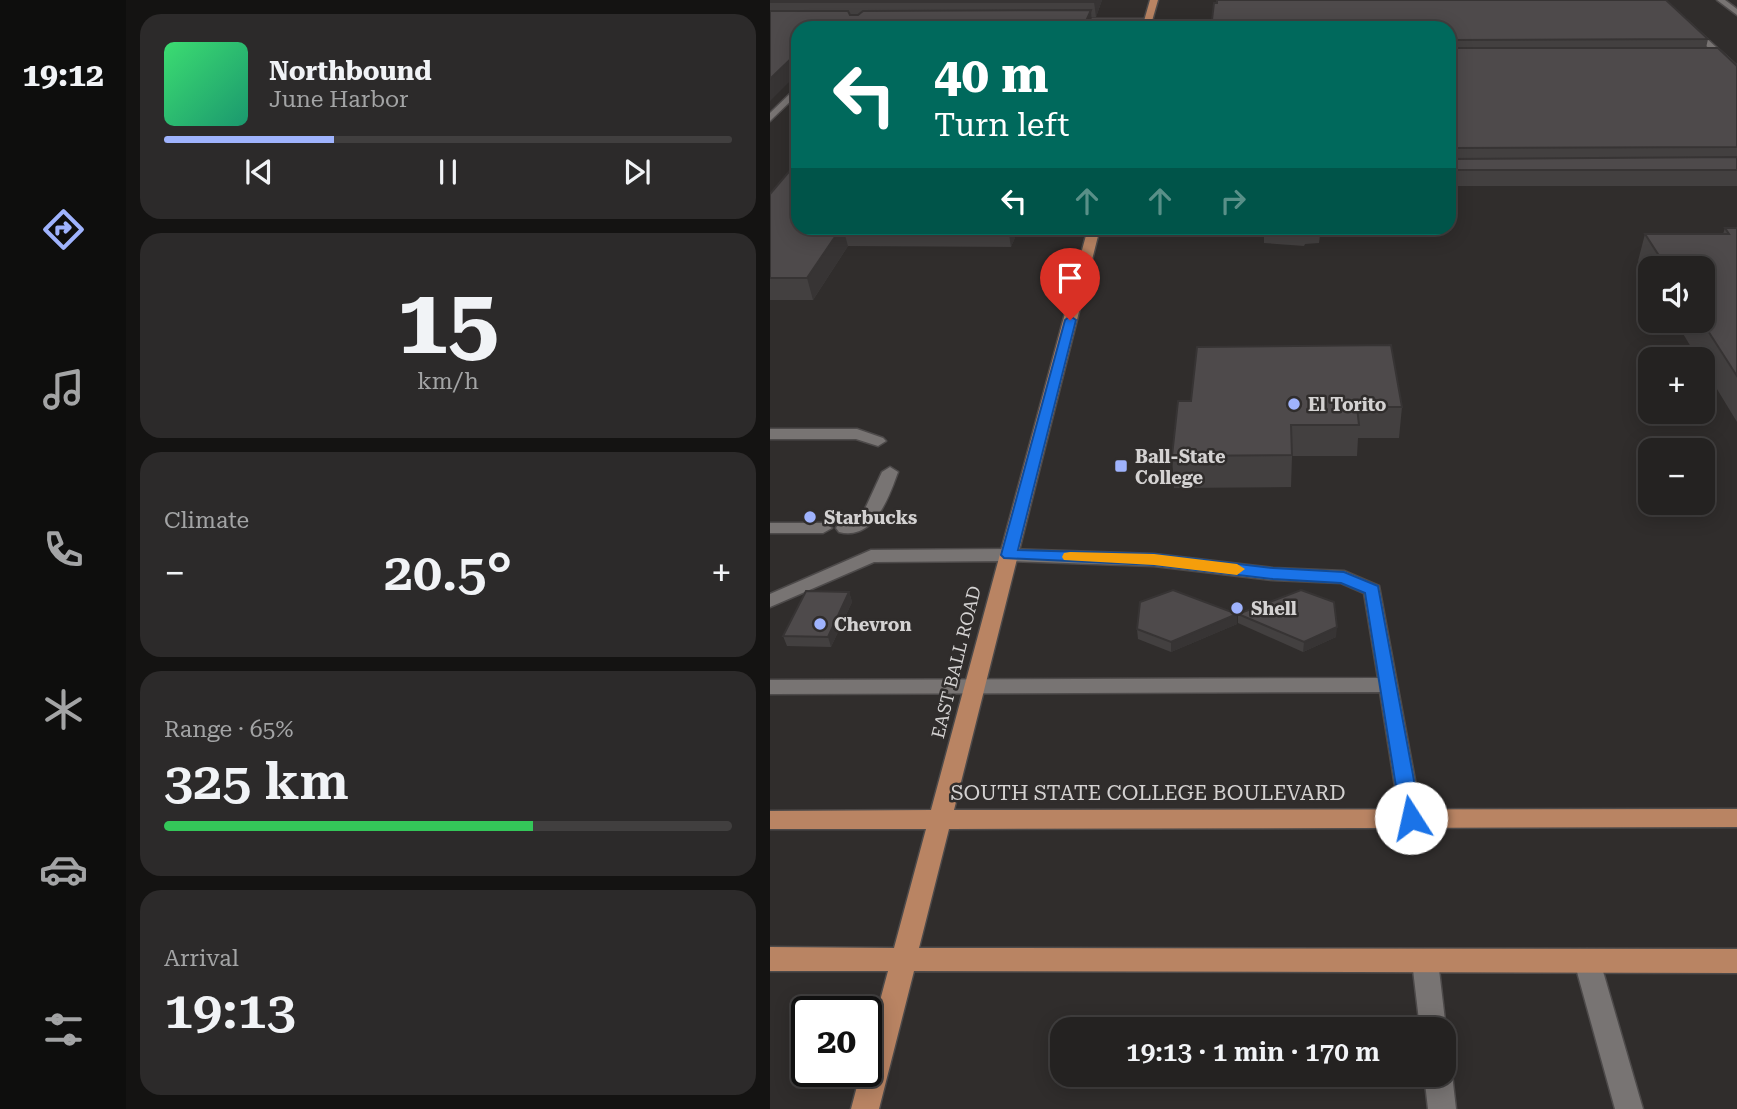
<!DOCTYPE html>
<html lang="en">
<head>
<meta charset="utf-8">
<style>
  :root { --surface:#242221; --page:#2c2a2a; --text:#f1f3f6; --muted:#a3a4a5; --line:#413f3f; --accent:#9fb3fd }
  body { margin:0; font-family:"Roboto Serif",serif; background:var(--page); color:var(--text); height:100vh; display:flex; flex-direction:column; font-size:26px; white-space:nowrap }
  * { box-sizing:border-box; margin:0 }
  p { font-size:23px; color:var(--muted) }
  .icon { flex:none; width:38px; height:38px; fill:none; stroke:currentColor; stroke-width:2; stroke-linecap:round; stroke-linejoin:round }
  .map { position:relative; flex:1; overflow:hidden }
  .panel { display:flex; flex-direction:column; gap:14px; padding:14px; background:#141312; width:644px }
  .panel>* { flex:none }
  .top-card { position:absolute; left:21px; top:21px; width:665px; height:214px; border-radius:21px; box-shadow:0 4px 18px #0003,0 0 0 2px var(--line); background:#00695c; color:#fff; overflow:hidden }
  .fabs { position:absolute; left:868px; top:256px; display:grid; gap:14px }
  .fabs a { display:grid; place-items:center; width:77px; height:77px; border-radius:14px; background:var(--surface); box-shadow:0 4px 18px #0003,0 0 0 2px var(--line); font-size:35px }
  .speed { position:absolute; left:21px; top:996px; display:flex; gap:14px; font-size:35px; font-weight:700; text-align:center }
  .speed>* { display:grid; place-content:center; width:91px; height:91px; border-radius:50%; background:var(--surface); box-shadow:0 4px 18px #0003,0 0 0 2px var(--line); line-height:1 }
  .speed .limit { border:4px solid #111; border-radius:10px; background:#fff; color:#111 }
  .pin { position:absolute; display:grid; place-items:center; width:60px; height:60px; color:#fff; margin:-72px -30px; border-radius:50% 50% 50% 0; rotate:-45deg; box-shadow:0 0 7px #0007 }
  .pin .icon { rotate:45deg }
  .me { position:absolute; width:77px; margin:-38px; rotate:350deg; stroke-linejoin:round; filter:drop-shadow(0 0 5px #0008) }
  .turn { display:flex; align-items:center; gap:24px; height:147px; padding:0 28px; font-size:32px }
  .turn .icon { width:91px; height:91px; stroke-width:2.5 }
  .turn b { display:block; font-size:49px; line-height:60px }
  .lanes { display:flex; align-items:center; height:66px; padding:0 28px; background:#0003; justify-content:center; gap:35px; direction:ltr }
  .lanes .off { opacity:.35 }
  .big { font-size:52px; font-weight:600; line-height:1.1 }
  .panel .tile { flex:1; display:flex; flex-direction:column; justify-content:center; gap:10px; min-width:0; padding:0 24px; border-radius:21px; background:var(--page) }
  .panel .dial { align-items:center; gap:0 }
  .dial b { font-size:91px; line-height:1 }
  .song { display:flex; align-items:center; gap:21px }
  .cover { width:84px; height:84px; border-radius:10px; background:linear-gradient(135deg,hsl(140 70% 55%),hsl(160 70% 35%)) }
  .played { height:7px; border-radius:4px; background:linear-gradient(90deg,var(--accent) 30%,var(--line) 30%) }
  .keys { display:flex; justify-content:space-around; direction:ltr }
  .heat { display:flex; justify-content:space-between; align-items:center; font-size:38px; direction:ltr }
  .charge { height:10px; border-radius:5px; background:linear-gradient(90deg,#34c759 65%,var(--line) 0) }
  .trip { position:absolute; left:280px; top:1017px; width:406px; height:70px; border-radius:21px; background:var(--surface); box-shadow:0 4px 18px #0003,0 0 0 2px var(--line); font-weight:600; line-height:70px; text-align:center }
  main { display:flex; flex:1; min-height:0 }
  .tabs { display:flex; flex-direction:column; width:126px; justify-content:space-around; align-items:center; background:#0e0e0d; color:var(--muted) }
  .tabs .icon { width:49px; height:49px }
  .tabs .current { color:var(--accent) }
  .tabs b { font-size:32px; color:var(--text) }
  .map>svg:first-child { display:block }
</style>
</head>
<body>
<main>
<nav class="tabs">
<b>19:12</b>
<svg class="icon current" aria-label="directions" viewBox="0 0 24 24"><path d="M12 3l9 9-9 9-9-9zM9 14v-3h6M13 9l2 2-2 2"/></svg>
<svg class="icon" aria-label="music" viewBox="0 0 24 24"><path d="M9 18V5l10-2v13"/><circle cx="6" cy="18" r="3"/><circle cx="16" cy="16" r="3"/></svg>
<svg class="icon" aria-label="phone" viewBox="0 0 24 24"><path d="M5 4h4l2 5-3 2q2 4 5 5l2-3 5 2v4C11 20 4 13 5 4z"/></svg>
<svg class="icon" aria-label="climate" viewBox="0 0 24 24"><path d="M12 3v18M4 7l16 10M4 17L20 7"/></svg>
<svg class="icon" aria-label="car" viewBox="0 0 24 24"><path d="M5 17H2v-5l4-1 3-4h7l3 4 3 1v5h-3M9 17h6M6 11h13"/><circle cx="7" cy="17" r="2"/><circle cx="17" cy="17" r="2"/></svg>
<svg class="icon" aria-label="filters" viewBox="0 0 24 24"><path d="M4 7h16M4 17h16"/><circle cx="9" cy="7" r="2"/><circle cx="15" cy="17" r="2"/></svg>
</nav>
<section class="panel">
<div class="tile">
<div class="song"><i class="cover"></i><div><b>Northbound</b><p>June Harbor</p></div></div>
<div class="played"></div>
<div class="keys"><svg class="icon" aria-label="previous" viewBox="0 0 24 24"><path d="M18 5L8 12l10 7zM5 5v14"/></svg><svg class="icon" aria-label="pause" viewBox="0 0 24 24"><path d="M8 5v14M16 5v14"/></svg><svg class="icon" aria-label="next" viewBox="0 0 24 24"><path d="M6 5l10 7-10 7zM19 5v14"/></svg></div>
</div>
<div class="tile dial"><b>15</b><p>km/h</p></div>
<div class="tile"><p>Climate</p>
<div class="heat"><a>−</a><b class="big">20.5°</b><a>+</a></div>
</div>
<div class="tile"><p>Range · 65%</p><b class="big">325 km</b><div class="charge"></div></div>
<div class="tile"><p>Arrival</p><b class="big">19:13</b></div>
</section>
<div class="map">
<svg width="967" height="1109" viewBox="0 0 967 1109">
  <rect width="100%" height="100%" fill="#302d2c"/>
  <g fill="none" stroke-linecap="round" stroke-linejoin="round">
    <g stroke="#4d4a4a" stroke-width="3">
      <g id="lane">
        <path d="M 886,0 L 894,0 L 967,66 L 967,74 Z"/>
        <path d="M 947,0 L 955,0 L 967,9 L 967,15 Z"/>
        <path d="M 28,86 L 28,94 L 0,121 L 0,113 Z"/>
        <path d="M 0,429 L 87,429 L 113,438 L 116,441 L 108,446 L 86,439 L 0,439 Z"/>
        <path d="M 120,467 L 128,472 C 119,497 104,541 69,532 L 66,528 L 69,524 L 94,511 L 112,472 Z"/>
        <path d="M 0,523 L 53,523 L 62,528 L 53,533 L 0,533 Z"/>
        <path d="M 239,549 L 384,554 L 503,568 L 574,571 L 609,586 L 652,818 L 649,825 L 641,827 L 633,825 L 630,818 L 610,692 L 0,694 L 0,680 L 608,678 L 594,593 L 571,583 L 503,580 L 384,566 L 239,561 L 104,562 L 0,607 L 0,594 L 101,550 Z"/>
        <path d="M 655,949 L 664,953 L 668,961 L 676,1029 L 674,1035 L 674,1029 L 650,1029 L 642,961 L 646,953 Z"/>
        <path d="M 817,949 L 826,953 L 830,961 L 873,1109 L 845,1109 L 804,961 L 808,953 Z"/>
        <path d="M 674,1063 L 678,1064 L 682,1074 L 686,1109 L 658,1109 L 654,1074 L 674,1074 Z"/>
      </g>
    </g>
    <g stroke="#4d4a4a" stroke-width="3">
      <path id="street" d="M 294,19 L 378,19 L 382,21 L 378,23 L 297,23 Z"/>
    </g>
    <g stroke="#4d4a4a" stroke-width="3">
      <g id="primary">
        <path d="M 380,0 L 388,0 L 380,28 L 372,28 Z"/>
        <path d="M 318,228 L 330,228 L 184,810 L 967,809 L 967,827 L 179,829 L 149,948 L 967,949 L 967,973 L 144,971 L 109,1109 L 81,1109 L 91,1071 L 96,1071 L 96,1053 L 118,971 L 0,971 L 0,947 L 124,948 L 156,829 L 0,829 L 0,811 L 161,810 Z"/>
      </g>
    </g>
    <use href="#lane" fill="#787473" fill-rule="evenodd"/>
    <use href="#street" fill="#787473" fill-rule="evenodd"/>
    <use href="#primary" fill="#b98463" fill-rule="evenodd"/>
  </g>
  <g fill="#434040">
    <path d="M 0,0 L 332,0 L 326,17 L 321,17 L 322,26 L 321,28 L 28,28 L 0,101 Z"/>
    <path d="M 587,0 L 896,0 L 938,39 L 936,48 L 967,66 L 967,186 L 679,186 L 679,28 L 579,1 Z"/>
    <path d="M 0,194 L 28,228 L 249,228 L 241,247 L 78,246 L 43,300 L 0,300 Z"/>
    <path d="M 429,228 L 588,228 L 588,235 L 550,235 L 549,243 L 535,244 L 534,246 L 494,243 L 494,235 L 429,234 Z"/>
    <path d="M 955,228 L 967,228 L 967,422 L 933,366 L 933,359 L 928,359 L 905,320 L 933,320 L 933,268 L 880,268 L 880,281 L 868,261 L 875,234 L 953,234 Z"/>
    <path d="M 408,401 L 632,407 L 629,438 L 588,438 L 587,456 L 522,456 L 521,487 L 404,488 L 402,456 Z"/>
    <path d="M 79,592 L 82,602 L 61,647 L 17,646 L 13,636 Z"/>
    <path d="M 467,614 L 467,624 L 401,652 L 368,639 L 367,629 Z"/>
    <path d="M 468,614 L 566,637 L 533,652 L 468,623 Z"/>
  </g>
  <g fill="#373434">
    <path d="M 325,0 L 332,0 L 326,17 L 324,2 Z"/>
    <path d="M 321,10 L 322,26 L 321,28 L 313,28 Z"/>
    <path d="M 28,52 L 28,73 L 0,101 L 0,79 Z"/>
    <path d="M 71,228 L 73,228 L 78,246 L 43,300 L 37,278 Z"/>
    <path d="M 238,228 L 249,228 L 241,247 Z"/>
    <path d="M 79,592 L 82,602 L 61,647 L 58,637 Z"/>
    <path d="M 467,614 L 467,624 L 401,652 L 401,642 Z"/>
    <path d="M 567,627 L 566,637 L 533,652 L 534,642 Z"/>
  </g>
  <g fill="#4e4a4b" stroke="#373434" stroke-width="2">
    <path d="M 0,0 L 325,0 L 324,2 L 0,2 Z"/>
    <path d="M 447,0 L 896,0 L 938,39 L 680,40 L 679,47 L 679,28 L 441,28 L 444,3 L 447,3 Z"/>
    <path d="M 321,10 L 313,28 L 28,28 L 28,52 L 0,79 L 0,11 L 78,11 L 80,15 L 88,15 L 93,11 Z"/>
    <path d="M 679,48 L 948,48 L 967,66 L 967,147 L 681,148 L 679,150 Z"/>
    <path d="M 679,153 L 681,159 L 967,157 L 967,170 L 679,170 Z"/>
    <path d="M 28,161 L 28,228 L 71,228 L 37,278 L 0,278 L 0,194 Z"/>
    <path d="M 955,228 L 967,228 L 967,376 L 931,320 L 933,320 L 933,268 L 897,268 L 875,234 L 959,234 Z"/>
    <path d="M 621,345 L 632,407 L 587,407 L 589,425 L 521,425 L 522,455 L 402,456 L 408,401 L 421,401 L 427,347 Z"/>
    <path d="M 403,590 L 467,614 L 401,642 L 367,629 L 370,602 Z"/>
    <path d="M 531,590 L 564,602 L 567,627 L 534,642 L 468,614 Z"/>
    <path d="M 36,591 L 79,592 L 58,637 L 13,636 Z"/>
  </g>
  <path fill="#1a73e8" stroke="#114b97" stroke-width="2" d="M 300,316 L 306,320 L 248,550 L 384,554 L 503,568 L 574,572 L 608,586 L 651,818 L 648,824 L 641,827 L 634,824 L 631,818 L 595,593 L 571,583 L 503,579 L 384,565 L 234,558 L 231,555 L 295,320 Z"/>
  <path fill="#f59e0b" d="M 300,552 L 384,554 L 467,564 L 475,569 L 467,575 L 384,565 L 294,560 L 292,557 L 294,553 Z"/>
  <g fill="#9fb3fd" stroke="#302d2c" stroke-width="2.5">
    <circle cx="524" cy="404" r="7"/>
    <rect x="344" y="459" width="14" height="14" rx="3.5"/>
    <circle cx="40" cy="517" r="7"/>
    <circle cx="467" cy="608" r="7"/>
    <circle cx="50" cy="624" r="7"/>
  </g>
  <g text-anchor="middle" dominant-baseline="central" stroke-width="5" stroke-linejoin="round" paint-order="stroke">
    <g font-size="18" font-weight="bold" fill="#d4d2d2" stroke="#302d2c" text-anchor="start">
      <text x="538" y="404">El Torito</text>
      <text x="365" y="456">Ball-State<tspan x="365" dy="21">College</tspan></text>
      <text x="54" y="517">Starbucks</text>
      <text x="481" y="608">Shell</text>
      <text x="64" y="624">Chevron</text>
    </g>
    <g font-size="18" fill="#d4d2d2" stroke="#302d2c">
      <text transform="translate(186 662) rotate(-76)">EAST BALL ROAD</text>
    </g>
    <g font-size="21" fill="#d4d2d2" stroke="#302d2c">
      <text x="378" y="793">SOUTH STATE COLLEGE BOULEVARD</text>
    </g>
  </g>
</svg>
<div class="fabs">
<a><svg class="icon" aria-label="sound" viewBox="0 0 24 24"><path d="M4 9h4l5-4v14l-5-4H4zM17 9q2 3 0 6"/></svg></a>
<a>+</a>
<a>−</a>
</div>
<div class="speed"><div class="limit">20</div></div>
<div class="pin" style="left:300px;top:320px;background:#d93025"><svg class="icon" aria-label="arrive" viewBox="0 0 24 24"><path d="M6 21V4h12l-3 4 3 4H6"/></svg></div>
<svg class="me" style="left:641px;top:818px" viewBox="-20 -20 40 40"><circle r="19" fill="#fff"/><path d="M0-13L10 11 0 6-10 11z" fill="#1a73e8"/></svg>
<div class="trip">19:13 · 1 min · 170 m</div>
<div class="top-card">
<div class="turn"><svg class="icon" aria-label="left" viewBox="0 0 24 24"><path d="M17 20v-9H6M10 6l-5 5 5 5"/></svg><div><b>40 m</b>Turn left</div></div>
<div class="lanes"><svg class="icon" aria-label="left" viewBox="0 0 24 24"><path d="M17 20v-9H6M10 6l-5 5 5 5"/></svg><svg class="icon off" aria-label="ahead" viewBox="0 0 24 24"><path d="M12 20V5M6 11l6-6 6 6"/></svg><svg class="icon off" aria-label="ahead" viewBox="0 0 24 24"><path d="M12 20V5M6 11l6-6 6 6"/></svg><svg class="icon off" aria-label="right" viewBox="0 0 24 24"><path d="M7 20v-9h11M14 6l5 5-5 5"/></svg></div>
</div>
</div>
</main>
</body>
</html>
